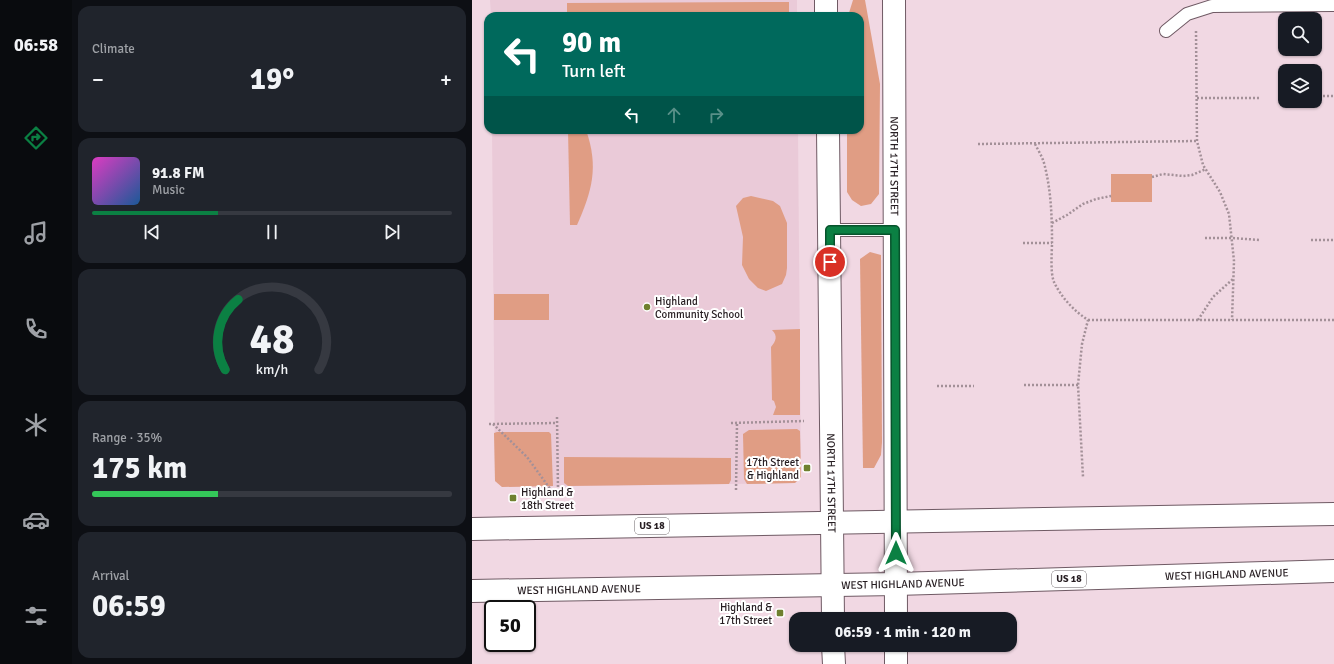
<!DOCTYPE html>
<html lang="en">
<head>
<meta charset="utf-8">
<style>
  :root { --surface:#171b24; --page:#20242c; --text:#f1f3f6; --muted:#9ea1a6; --line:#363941; --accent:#0b8043 }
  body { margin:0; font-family:Signika,sans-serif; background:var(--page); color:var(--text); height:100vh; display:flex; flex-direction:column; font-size:15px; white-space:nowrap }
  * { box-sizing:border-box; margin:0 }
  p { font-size:13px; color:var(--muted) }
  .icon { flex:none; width:22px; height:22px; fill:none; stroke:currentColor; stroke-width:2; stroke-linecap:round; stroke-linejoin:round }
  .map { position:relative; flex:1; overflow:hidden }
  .details { display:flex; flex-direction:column; gap:6px; padding:6px; background:#0d0f14; width:400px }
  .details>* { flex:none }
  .banner { position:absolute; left:12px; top:12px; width:380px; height:122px; border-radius:12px; box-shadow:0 1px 3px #0004; background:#00695c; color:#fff; overflow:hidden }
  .buttons { position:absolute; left:806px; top:12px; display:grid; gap:8px }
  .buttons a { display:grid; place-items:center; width:44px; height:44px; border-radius:8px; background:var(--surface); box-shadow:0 1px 3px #0004; font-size:20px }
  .speed { position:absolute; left:12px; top:600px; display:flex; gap:8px; font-size:20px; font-weight:700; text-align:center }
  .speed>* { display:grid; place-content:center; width:52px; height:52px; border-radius:50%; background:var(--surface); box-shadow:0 1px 3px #0004; line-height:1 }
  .speed .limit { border:2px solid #111; border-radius:6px; background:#fff; color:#111 }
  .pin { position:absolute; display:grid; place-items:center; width:34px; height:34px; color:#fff; margin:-17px; border:2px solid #fff; border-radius:50%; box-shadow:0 1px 4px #0007 }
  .me { position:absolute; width:44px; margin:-22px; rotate:0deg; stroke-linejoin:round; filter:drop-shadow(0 0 3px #0008) }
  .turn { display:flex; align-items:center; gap:14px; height:84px; padding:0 12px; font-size:18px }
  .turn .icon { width:52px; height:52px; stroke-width:2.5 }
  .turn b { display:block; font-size:28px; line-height:34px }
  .lanes { display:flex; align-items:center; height:38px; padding:0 12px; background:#0003; justify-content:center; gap:20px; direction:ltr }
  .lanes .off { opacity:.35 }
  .big { font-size:30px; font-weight:800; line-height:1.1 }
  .details .tile { flex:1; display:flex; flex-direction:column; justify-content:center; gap:6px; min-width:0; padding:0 14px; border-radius:12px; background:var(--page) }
  .details .dial { align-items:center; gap:0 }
  .dial svg { height:104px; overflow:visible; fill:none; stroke:var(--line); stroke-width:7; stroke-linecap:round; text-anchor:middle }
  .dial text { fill:var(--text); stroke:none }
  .song { display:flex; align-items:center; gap:12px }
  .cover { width:48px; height:48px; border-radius:6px; background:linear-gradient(135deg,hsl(310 70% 55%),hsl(210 70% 35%)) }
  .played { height:4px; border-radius:2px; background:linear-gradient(90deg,var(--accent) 35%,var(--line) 35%) }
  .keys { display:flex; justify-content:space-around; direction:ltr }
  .heat { display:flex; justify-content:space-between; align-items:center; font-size:22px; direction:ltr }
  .charge { height:6px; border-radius:3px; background:linear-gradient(90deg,#34c759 35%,var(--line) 0) }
  .trip { position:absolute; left:317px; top:612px; width:228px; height:40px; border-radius:12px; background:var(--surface); box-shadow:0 1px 3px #0004; font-weight:800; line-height:40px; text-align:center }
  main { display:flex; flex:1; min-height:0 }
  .tab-bar { display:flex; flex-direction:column; width:72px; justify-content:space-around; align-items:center; background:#090b0e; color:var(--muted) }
  .tab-bar .icon { width:28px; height:28px }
  .tab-bar .on { color:var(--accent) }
  .tab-bar b { font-size:18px; color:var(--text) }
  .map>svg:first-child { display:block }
</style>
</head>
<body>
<main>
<nav class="tab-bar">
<b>06:58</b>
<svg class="icon on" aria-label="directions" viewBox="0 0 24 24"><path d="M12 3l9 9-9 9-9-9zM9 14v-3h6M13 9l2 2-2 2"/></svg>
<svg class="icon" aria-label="music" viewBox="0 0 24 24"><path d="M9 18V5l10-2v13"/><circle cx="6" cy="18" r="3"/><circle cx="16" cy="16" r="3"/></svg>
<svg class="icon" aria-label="phone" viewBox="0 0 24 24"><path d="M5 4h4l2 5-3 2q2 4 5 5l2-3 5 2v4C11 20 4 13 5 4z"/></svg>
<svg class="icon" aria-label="climate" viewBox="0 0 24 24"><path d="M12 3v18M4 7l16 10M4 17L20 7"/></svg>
<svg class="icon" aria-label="car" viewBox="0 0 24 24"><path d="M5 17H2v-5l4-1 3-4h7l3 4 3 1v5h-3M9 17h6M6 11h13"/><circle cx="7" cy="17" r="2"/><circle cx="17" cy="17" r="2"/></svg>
<svg class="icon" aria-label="filters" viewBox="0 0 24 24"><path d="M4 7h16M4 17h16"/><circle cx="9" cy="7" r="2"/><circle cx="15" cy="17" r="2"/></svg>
</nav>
<section class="details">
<div class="tile"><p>Climate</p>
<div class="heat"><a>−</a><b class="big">19°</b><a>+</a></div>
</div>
<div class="tile">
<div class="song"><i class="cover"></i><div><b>91.8 FM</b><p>Music</p></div></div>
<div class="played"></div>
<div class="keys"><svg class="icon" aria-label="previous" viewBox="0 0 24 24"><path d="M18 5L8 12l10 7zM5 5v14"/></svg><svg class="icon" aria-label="pause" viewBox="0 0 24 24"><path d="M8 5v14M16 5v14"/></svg><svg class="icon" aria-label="next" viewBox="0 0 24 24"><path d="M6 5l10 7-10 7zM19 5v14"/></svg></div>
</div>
<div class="tile dial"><svg viewBox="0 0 100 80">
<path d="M14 69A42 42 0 1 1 86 69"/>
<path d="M14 69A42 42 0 0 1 24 15" stroke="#0b8043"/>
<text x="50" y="56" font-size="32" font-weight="700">48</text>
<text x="50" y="72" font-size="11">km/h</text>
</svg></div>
<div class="tile"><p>Range · 35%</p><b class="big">175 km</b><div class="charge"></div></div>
<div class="tile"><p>Arrival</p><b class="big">06:59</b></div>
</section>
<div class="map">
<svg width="862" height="664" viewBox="0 0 862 664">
  <rect width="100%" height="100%" fill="#f1d8e3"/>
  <g fill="#eacad8">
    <path d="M 18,0 L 325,0 L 325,16 L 19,16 Z"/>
    <path d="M 20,130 L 326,130 L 329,477 L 323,483 L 30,487 L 23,481 Z"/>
  </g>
  <g fill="#e09d84">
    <path d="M 381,0 L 393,0 L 408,84 L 407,194 L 399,204 L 389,206 L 380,200 L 375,192 L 375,130 L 388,130 L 388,16 L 376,16 Z"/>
    <path d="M 317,2 L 317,16 L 95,16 L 95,3 Z"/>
    <path d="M 96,130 L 114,130 C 127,167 120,191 105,225 L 98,225 Z"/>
    <rect x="639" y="174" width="41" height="28"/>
    <path d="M 279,196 L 301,201 L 308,206 L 315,223 L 315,268 L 314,275 L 310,284 L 294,291 L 286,288 L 277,279 L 270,265 L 271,237 L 264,206 L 271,198 Z"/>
    <path d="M 398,252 L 409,255 L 410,442 L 409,455 L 402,468 L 391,468 L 388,259 Z"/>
    <rect x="22" y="294" width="55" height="26"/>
    <path d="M 328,329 L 328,415 L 301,415 L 304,407 L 302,401 L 300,400 L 299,347 C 304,341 306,336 300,330 Z"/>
    <path d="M 325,429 L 328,431 L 329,477 L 323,483 L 275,484 L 272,479 L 271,434 L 277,430 Z"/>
    <path d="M 25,432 L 77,432 L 79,434 L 81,486 L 30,487 L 23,481 L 22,433 Z"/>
    <path d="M 92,457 L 259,458 L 259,480 L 257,484 L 96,486 L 92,483 Z"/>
  </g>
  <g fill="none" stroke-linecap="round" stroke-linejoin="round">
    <g stroke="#6f5a64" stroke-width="14">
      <g id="service">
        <path d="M 694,31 L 715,14 L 740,6 L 862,5"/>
        <path d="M 358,230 L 423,230"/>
      </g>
    </g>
    <g stroke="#6f5a64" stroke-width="24">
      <g id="secondary">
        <path d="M 354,0 L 354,16"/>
        <path id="s1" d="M 422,0 L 424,619"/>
        <path id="s2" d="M 356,130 L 361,619"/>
        <path d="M 361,645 L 362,664"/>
        <path d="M 424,645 L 424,664"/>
      </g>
    </g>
    <g stroke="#6f5a64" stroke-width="24">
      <g id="primary">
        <path d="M 0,529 L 862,514"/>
        <path id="s3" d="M 0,591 L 424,584 L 862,571"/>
      </g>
    </g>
    <g stroke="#a39098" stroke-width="2.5" stroke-dasharray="2 2" stroke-linecap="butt">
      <path d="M 724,31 L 725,141 L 731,165 L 748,192 L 757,214 L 762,261 L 760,320"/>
      <path d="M 843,96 L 862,96"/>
      <path d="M 725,98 L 787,98"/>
      <path d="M 506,144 L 725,141"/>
      <path d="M 563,144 C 566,150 570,156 572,163 C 579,189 580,216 580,242 C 580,253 578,272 582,282 C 589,297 602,311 616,320 L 610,344 L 606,385 L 611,477"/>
      <path d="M 680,177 L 691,174 L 711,176 L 720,175 L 734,169"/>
      <path d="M 580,223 L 595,215 L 611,204 L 624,199 L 639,196"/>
      <path d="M 733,238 L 760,238 L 788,240"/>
      <path d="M 839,240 L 862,240"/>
      <path d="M 551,243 L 580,243"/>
      <path d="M 616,320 L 862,320"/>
      <path d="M 726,320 L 741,297 L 761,279"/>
      <path d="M 552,385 L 606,385"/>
      <path d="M 465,386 L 502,386"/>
      <path d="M 85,417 L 86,490"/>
      <path d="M 259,423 L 332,421"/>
      <path d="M 17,424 L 85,423"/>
      <path d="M 21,424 L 55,457 L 79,490"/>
      <path d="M 264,490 L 265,423"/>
    </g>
    <use href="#service" stroke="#fff" stroke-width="12"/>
    <use href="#secondary" stroke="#fff" stroke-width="22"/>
    <use href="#primary" stroke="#fff" stroke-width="22"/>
  </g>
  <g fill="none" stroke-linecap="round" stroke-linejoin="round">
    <g stroke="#07532c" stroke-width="10">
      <path id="route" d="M 358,262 L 358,230 L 423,230 L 424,553"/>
    </g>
    <use href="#route" stroke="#0b8043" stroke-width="7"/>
  </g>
  <g fill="#6f802f" stroke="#fff" stroke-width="1.5">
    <circle cx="175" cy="307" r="4"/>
    <rect x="331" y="464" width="8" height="8" rx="2"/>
    <rect x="37" y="494" width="8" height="8" rx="2"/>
    <rect x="304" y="609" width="8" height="8" rx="2"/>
  </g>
  <g text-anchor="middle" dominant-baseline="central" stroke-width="4" stroke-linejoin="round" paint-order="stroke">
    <g fill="#fff" stroke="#676164" stroke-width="1">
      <rect x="163" y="518" width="34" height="16" rx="3"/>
      <rect x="580" y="571" width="34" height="16" rx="3"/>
    </g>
    <g font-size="10" font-weight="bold" fill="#261d21">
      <text x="180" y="526">US 18</text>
      <text x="597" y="579">US 18</text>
    </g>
    <g font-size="11" fill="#261d21" stroke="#fff">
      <text stroke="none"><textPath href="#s1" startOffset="166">NORTH 17TH STREET</textPath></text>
      <text stroke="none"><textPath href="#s2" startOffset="353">NORTH 17TH STREET</textPath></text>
      <text stroke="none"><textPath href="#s3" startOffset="755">WEST HIGHLAND AVENUE</textPath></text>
      <text stroke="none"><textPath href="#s3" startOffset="431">WEST HIGHLAND AVENUE</textPath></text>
      <text stroke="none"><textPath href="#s3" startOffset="107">WEST HIGHLAND AVENUE</textPath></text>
    </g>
    <g font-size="11" fill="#261d21" stroke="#fff" text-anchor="start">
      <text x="183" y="301">Highland<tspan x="183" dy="13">Community School</tspan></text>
      <text x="327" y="462" text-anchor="end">17th Street<tspan x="327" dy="13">&amp; Highland</tspan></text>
      <text x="49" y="492">Highland &amp;<tspan x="49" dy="13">18th Street</tspan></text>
      <text x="300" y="607" text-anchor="end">Highland &amp;<tspan x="300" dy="13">17th Street</tspan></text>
    </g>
  </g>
</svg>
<div class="buttons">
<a><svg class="icon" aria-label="search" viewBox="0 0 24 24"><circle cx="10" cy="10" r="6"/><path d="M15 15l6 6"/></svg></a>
<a><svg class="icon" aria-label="layers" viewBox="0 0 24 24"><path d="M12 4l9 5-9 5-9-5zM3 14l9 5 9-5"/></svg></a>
</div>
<div class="speed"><div class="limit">50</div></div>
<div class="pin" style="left:358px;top:262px;background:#d93025"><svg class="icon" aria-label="arrive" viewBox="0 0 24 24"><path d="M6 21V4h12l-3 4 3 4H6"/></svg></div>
<svg class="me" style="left:424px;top:553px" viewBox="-20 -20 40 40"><path d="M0-17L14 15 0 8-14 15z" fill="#0b8043" stroke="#fff" stroke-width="4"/></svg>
<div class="trip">06:59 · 1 min · 120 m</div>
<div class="banner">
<div class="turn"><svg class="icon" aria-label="left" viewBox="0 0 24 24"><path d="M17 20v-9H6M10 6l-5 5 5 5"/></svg><div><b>90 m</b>Turn left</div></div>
<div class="lanes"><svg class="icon" aria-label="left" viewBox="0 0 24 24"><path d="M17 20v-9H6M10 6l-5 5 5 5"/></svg><svg class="icon off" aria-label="ahead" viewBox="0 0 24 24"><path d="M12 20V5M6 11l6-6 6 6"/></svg><svg class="icon off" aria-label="right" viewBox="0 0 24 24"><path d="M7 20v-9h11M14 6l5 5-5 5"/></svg></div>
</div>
</div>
</main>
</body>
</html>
